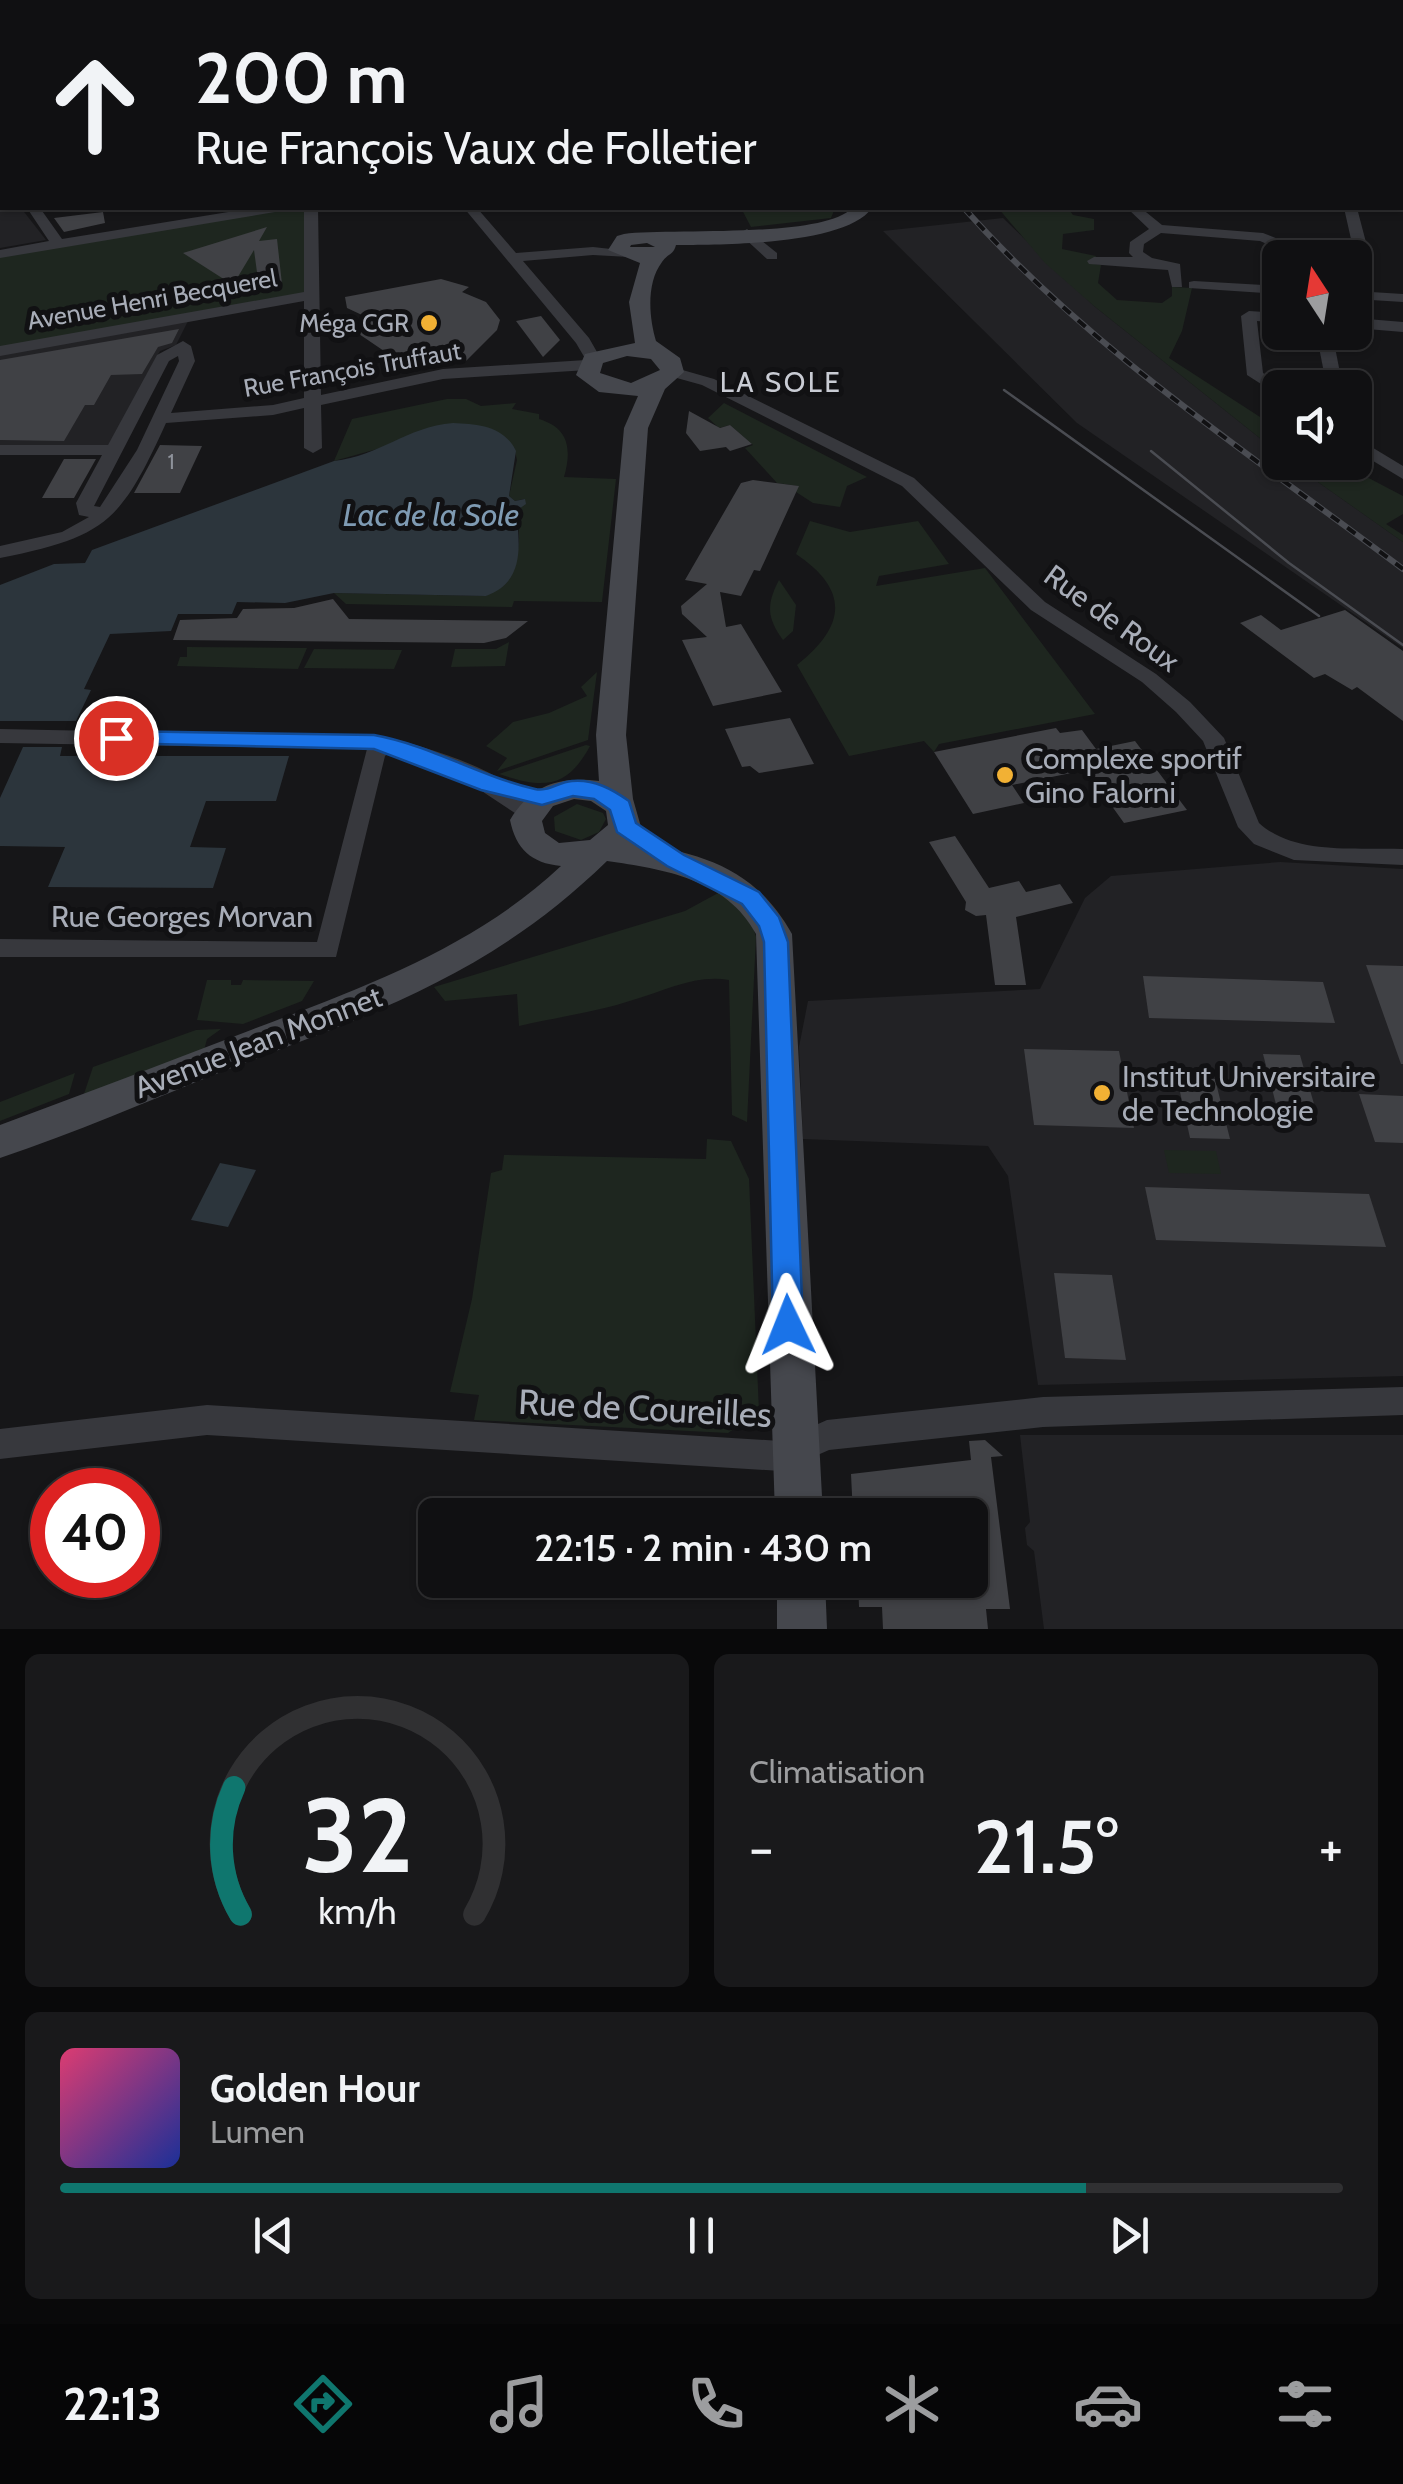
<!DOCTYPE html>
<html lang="fr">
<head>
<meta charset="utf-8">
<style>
  :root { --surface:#101012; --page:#19191b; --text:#f1f3f6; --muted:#9c9d9f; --line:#303032; --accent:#0f766e }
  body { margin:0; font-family:Cabin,sans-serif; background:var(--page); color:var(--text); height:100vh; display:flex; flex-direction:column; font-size:38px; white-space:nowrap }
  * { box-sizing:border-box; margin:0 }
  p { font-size:32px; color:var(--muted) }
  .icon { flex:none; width:55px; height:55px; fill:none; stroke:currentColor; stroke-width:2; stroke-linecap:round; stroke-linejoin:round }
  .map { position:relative; height:1629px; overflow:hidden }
  .details { display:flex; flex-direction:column; gap:25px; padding:25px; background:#09090a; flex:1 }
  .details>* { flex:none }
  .top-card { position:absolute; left:0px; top:0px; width:1405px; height:210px; box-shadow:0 2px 8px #0004,0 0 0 2px var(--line); background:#101012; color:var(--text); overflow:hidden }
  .needle { width:65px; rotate:348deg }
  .fabs { position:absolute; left:1262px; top:240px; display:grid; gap:20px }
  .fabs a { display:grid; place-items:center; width:110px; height:110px; border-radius:15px; background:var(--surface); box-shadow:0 2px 8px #0004,0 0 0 2px var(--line); font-size:50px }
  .speed { position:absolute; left:30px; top:1468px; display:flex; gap:20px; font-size:50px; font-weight:700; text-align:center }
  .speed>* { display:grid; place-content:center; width:130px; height:130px; border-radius:50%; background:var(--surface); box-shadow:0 2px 8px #0004,0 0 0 2px var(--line); line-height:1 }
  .speed .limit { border:15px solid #d22; background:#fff; color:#111 }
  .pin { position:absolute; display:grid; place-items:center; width:85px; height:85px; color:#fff; margin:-42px; border:5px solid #fff; border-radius:50%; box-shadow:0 2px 10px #0007 }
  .me { position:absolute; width:110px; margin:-55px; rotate:358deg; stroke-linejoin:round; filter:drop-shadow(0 0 8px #0008) }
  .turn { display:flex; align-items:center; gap:35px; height:210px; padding:0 30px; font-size:45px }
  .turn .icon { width:130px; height:130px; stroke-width:2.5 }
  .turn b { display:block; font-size:70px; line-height:85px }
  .big { font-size:75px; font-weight:600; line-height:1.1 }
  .details .tile { flex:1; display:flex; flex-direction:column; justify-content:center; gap:15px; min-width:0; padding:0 35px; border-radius:15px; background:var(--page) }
  .details .dial { align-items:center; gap:0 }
  .dial svg { height:260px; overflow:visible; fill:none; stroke:var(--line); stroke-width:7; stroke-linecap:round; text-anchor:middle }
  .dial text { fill:var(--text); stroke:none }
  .song { display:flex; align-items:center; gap:30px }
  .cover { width:120px; height:120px; border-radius:15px; background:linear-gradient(135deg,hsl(340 70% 55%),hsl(230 70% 35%)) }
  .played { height:10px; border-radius:5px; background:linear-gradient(90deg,var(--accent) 80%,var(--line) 80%) }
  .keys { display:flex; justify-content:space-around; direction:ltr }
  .heat { display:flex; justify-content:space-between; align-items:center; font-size:55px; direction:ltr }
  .details .tiles { flex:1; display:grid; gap:25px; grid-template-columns:1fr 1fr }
  .tile:last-child { grid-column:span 2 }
  .trip { position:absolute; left:418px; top:1498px; width:570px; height:100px; border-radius:15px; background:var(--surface); box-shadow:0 2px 8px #0004,0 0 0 2px var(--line); font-weight:600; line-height:100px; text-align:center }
  .menu { display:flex; height:160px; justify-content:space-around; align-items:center; background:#060607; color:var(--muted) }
  .menu .icon { width:70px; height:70px }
  .menu .on { color:var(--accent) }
  .menu b { font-size:45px; color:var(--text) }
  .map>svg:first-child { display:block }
</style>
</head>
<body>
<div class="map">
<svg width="1403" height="1629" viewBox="0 0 1403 1629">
  <rect width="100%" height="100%" fill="#161618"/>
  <g fill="#222225">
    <path d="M 0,197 L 2,208 L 21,208 L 46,240 L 0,248 Z"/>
    <path d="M 1003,218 L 1094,306 L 1280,454 L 1280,462 L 1291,463 L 1403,542 L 1403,648 L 1077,423 L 883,231 Z"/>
    <path d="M 188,321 L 176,345 L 160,351 L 107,448 L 0,446 L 0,354 Z"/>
    <path d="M 1280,862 L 1403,869 L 1403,1376 L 1038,1385 L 1008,1176 L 988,1146 L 803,1139 L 799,1047 L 808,1001 L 1040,989 L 1085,898 L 1111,876 Z"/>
    <path d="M 1020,1435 L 1403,1435 L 1403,1629 L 1044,1629 L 1034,1551 L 1027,1545 L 1025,1528 L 1030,1522 Z"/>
  </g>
  <g fill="#1e261f">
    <path d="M 275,208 L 311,208 L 313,295 L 0,351 L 0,254 Z"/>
    <path d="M 741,208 L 835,208 L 831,218 L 751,227 Z"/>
    <path d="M 998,208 L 1068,208 L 1073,215 L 1094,219 L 1094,230 L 1063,234 L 1062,249 L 1096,256 L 1094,264 L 1101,265 L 1098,283 L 1117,300 L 1162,303 L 1172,296 L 1172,287 L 1192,288 L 1182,331 L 1169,358 L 1280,430 L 1280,454 L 1094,306 L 1045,263 Z"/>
    <path d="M 447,399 L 466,399 L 481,406 L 516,403 L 512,409 L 539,414 L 539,419 C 569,428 572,449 564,477 L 616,479 L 602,602 L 514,601 L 512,607 L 346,604 L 334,593 L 486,596 C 517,562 524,556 516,511 L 524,499 L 515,501 L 509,496 L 517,460 L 514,447 L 388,446 L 334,461 L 352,419 Z"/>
    <path d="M 724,403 L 867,477 L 847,486 L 840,507 L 813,503 L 796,492 L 798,486 L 777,483 L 745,448 L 753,445 L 730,425 L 719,428 L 708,418 Z"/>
    <path d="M 1291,463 L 1340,463 L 1403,496 L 1403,514 L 1386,524 L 1403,535 L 1403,542 Z"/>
    <path d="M 810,521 L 850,532 L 918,521 L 949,564 L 879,576 L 876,586 L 985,568 L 1095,714 L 939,744 L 934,752 L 924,741 L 849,756 L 797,665 C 845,627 851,591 796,554 Z"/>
    <path d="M 779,580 L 796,605 L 793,631 L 783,640 C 767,618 766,605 779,580 Z"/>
    <path d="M 509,642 L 505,666 L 451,667 L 455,649 L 496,649 Z"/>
    <path d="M 187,647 L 307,648 L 298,669 L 177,666 L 180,657 L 187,657 Z"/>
    <path d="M 314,649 L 402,650 L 394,669 L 304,668 Z"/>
    <path d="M 597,672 L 588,740 L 497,771 L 507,758 L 486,746 L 513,722 L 549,713 L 587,696 L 581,687 Z"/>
    <path d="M 586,745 L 590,746 C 567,789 543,789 499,774 Z"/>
    <path d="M 577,804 L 603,813 L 606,819 L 599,832 L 581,840 L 555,831 L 554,817 Z"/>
    <path d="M 720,892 L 748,909 L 756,937 L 747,1122 L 732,1115 L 729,980 C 697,974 666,990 636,999 C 598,1012 557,1017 519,1026 L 517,994 L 445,1001 L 434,987 L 685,911 Z"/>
    <path d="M 207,980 L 231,980 L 231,985 L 241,985 L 243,980 L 314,981 L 302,1001 L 243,1024 L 197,1020 Z"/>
    <path d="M 221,1029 L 207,1039 L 204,1050 L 83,1097 L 93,1067 L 196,1030 Z"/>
    <path d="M 75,1073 L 69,1094 L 0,1121 L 0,1102 Z"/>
    <path d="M 707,1139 L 731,1141 L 749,1179 L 759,1412 L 728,1433 L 474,1420 L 479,1395 L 450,1392 L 472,1299 L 491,1173 L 502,1170 L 504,1155 L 706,1159 Z"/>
    <path d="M 1164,1150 L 1216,1151 L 1221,1174 L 1169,1173 Z"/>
  </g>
  <g fill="#2c353c">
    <path d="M 453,423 C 478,424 504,426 516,451 L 509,496 L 515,501 L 525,499 L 526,504 L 516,511 C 520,545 525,582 486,596 L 334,593 L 285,603 L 237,602 L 232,614 L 178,614 L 171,631 L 110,634 L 84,689 L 91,690 L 76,721 L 0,721 L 0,585 L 54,564 L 85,563 L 92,550 L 334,461 C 380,456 406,427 453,423 Z"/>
    <path d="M 23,747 L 62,747 L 60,756 L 289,756 L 276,801 L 206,801 L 190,847 L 226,848 L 213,888 L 48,887 L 65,847 L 0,846 L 0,798 Z"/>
    <path d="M 220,1163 L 256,1170 L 228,1227 L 191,1220 Z"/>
  </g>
  <g fill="#404145">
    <path d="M 103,212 L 105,223 L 64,232 L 54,218 Z"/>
    <path d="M 267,227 L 259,241 L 277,239 L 282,284 L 259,287 L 254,250 L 233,285 L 183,253 Z"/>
    <path d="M 441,279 L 469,287 L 462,292 L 486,302 L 500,320 L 497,330 L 465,362 L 437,366 L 426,356 L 384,351 L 359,334 L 362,315 L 347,308 L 345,297 Z"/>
    <path d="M 541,316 L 560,340 L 543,357 L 516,321 Z"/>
    <path d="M 179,329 L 172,343 L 158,347 L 142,374 L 111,375 L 94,405 L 85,405 L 64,441 L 0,440 L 0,360 Z"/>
    <path d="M 689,411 L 720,428 L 730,425 L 752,444 L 730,451 L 726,447 L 700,451 L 686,433 Z"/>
    <path d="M 160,445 L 202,446 L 180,493 L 134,493 Z"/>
    <path d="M 64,459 L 96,459 L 74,498 L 42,498 Z"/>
    <path d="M 753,480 L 799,486 L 760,571 L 754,570 L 741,596 L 720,592 L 726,627 L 741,624 L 782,692 L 713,706 L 682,640 L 707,637 L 682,614 L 681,606 L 707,584 L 685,580 L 741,483 Z"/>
    <path d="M 333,599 L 349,619 L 528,621 L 506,638 L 484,643 L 173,640 L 180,620 L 237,618 L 243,609 L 294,608 Z"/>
    <path d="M 1345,610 L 1403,651 L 1403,721 L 1357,687 L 1352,690 L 1325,674 L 1314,678 L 1240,623 L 1261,615 L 1281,630 Z"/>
    <path d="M 790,718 L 814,764 L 759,773 L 750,766 L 742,767 L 725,729 Z"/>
    <path d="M 1056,728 L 1060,733 L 1082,730 L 1096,749 L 1135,741 L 1187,810 L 1124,823 L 1086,770 L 1012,785 L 1024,803 L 973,814 L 934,752 Z"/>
    <path d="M 955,836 L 989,888 L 1019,881 L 1026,892 L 1060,884 L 1073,903 L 1016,917 L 1026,985 L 995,985 L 986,915 L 976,916 L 965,910 L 966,902 L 929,842 Z"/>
    <path d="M 1366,965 L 1403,966 L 1403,1064 L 1401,1064 Z"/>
    <path d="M 1143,976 L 1323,982 L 1335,1023 L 1149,1018 Z"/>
    <path d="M 1024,1049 L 1119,1051 L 1134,1128 L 1034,1125 Z"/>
    <path d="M 1263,1054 L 1300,1055 L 1316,1111 L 1278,1112 Z"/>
    <path d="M 1177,1078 L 1215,1079 L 1230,1139 L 1190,1138 Z"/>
    <path d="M 1359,1094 L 1403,1096 L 1403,1143 L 1375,1142 Z"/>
    <path d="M 1145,1187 L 1369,1194 L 1386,1247 L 1156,1240 Z"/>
    <path d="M 1054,1273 L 1112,1275 L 1126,1360 L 1065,1358 Z"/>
    <path d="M 985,1440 L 1003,1456 L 991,1457 L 1010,1609 L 986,1609 L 988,1629 L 883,1629 L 882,1607 L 859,1607 L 858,1580 L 970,1580 L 970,1515 L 853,1515 L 851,1474 L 971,1460 L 969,1441 Z"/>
  </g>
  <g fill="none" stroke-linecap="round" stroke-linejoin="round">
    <g fill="#37383d" fill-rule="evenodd">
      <path d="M 195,0 L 206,0 L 207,2 L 197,2 Z"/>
      <rect x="261" y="0" width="10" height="2"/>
      <rect x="298" y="0" width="10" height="2"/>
      <path d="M 1133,0 L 1156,0 L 1157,2 L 1135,2 Z"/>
      <path d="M 1286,0 L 1298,0 L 1299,2 L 1288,2 Z"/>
      <path d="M 1403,30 L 1403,37 L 1402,37 L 1402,30 Z"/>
      <rect x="0" y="130" width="2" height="8"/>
      <rect x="1402" y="144" width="1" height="8"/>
      <path d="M 0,154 L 2,155 L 2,166 L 0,165 Z"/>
      <rect x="0" y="187" width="2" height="8"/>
      <path d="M 27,208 L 40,208 L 62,239 L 253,208 L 282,208 L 275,212 L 0,258 L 0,250 L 49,241 Z"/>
      <path d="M 304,208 L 318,208 L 321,395 L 443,369 L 586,360 L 576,343 L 464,208 L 477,208 L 516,253 L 593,247 L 629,251 L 629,257 L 593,255 L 523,261 L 589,338 L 601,359 L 588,370 L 443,379 L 321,405 L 322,448 L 313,453 L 304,448 L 304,408 L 273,415 L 166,423 C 121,522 106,537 0,558 L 0,546 L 62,532 L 89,517 L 79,515 L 76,503 L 102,455 L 0,455 L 0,445 L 108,445 L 157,355 L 183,341 L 191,346 L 195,361 L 171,413 L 273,405 L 304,398 L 304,301 L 0,356 L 0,346 L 304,292 ZM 178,356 L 179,361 L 137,450 L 100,507 L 94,506 L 169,361 Z"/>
      <path d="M 1127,208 L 1141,208 L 1162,225 L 1263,233 L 1308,251 L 1337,258 L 1299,258 L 1260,241 L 1161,233 L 1144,244 L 1143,252 L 1152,258 L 1180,264 L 1182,287 L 1172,287 L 1168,270 L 1089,264 L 1087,261 L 1094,257 L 1133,257 L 1129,253 L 1130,242 L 1149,229 Z"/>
      <path d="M 1344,208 L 1357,208 L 1368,250 L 1355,260 L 1341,258 L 1353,248 Z"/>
      <path d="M 747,229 L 777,253 L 777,259 L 767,259 L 742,236 L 740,233 Z"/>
      <path d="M 1194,281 L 1280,286 L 1280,294 L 1189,288 L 1189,282 Z"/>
      <path d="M 1355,291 L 1403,294 L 1403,302 L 1355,299 Z"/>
      <path d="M 1249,311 L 1280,313 L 1280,323 L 1257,321 L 1263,373 L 1286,388 L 1280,388 L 1280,396 L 1247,375 L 1241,316 Z"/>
      <path d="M 1355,318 L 1403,322 L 1403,332 L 1355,328 Z"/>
      <path d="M 1316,332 L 1332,332 L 1343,388 L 1327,388 Z"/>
      <path d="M 672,367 L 714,379 L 914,478 L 1045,602 L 1156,674 L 1190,702 L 1224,738 L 1259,823 C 1295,856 1357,847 1403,849 L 1403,865 L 1294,860 L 1254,844 L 1238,827 L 1203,741 L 1176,712 L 1142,682 L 1031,610 L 902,486 L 702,385 L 666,375 L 664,372 Z"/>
      <path d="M 1355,437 L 1403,466 L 1403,479 L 1355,450 Z"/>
      <path d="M 0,729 L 387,737 C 433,749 511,772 540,812 L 537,817 L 521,817 L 468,782 L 390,752 L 385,756 L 336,957 L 0,957 L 0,939 L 317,942 L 367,749 L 0,743 Z"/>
      <path d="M 1403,1387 L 1403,1415 L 1043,1427 L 829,1450 L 781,1471 L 207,1435 L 0,1459 L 0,1429 L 207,1405 L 780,1441 L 827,1420 L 1043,1397 Z"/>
    </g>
    <g fill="#45474d" fill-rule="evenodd">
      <path d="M 797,0 L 813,0 L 815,2 L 799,2 Z"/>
      <rect x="1402" y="48" width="1" height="10"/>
      <path d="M 852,208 L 872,208 C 846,245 721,245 676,245 C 673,256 668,253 662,262 C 646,283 649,318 656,341 L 680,358 L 684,372 L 665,389 L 648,428 L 626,735 L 633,799 L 641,827 L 631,842 C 703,854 754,867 792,934 L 823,1515 L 775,1515 L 756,934 C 727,879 663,869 607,861 C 489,976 371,1014 221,1072 C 148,1101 75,1133 0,1158 L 0,1125 C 84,1094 167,1062 251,1030 C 361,988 474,948 561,866 C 531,863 516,849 510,820 C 531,785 559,776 599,781 L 596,735 L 624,428 L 638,396 L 599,392 L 576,375 L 585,354 L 635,343 L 629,302 L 640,263 L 608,250 L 617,236 L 624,234 C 669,228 823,239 852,208 ZM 647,243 L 655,247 L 630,247 L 631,245 ZM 627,356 L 651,359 L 660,370 L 631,383 L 600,373 L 603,363 ZM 574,799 L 591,801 L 606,811 L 608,825 L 590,840 L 559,843 L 545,833 L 542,821 L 553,806 Z"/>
      <path d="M 777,1580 L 825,1580 L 827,1629 L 777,1629 Z"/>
    </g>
    <g stroke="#4a4c52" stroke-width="2.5">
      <path d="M 1004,390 L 1319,616"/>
      <path d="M 1151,451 L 1289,563 L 1403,645"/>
    </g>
    <g stroke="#4a4c52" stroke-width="6">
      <path id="rail" d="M 964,208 C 1089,349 1253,456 1403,569"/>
    </g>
    <use href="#rail" stroke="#111113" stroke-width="4" stroke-dasharray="10" stroke-linecap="butt"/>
  </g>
  <path fill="#1a73e8" stroke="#114b97" stroke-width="2.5" d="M 116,731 L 374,735 C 430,745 479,776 535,789 C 548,792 558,782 572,781 C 594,779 612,789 629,801 L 636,823 L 684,855 L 759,892 L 779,917 L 788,942 L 803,1325 L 799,1335 L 788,1339 L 778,1335 L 773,1325 L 764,942 L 759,926 L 742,904 L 667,866 L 617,832 L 610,810 L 594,799 L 573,796 L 542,805 L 481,790 L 374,749 L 109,743 L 105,738 Z"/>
  <g fill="#f2b134" stroke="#111113" stroke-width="4">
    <circle cx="429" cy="323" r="10"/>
    <circle cx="1005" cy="775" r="10"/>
    <circle cx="1102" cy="1093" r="10"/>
  </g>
  <g text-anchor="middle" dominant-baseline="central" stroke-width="10" stroke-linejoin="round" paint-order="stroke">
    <g font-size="22" fill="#8e929b">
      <text x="171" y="461">1</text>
    </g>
    <g font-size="25" fill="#a8adb8" stroke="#111113">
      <text transform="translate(152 299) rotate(-10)">Avenue Henri Becquerel</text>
      <text transform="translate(352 369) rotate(-10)">Rue François Truffaut</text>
    </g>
    <g font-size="25" fill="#a8adb8" stroke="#111113" text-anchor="end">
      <text x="409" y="323">Méga CGR</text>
    </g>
    <g font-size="28" letter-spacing="2.5" fill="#c9ccd4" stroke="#111113">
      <text x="781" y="382">LA SOLE</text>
    </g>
    <g font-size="30" fill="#a8adb8" stroke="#111113">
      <text transform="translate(1112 618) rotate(36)">Rue de Roux</text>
      <text x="182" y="916">Rue Georges Morvan</text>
      <text transform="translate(258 1042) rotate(-21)">Avenue Jean Monnet</text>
    </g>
    <g font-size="30" fill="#a8adb8" stroke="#111113" text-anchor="start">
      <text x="1025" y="758">Complexe sportif<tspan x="1025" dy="34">Gino Falorni</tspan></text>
      <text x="1122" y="1076">Institut Universitaire<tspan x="1122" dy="34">de Technologie</tspan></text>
    </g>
    <g font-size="32" font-style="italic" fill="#7f9bb3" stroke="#111113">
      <text x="431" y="514">Lac de la Sole</text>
    </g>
    <g font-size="35" fill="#a8adb8" stroke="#111113">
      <text transform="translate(645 1408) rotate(3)">Rue de Coureilles</text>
    </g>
  </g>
</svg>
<div class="fabs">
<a><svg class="needle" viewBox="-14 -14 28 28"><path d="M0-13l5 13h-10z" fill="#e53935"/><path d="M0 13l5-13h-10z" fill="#9c9d9f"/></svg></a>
<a><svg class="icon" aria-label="sound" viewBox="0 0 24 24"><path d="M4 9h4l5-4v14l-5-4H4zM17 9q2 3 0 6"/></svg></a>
</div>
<div class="speed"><div class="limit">40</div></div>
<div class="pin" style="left:116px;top:738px;background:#d93025"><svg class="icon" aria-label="arrive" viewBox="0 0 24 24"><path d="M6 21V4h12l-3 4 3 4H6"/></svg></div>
<svg class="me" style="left:788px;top:1325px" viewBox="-20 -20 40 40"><path d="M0-17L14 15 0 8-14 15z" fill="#1a73e8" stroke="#fff" stroke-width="4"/></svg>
<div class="trip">22:15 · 2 min · 430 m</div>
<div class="top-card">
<div class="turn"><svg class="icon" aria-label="ahead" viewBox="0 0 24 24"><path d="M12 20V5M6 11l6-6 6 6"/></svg><div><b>200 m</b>Rue François Vaux de Folletier</div></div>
</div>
</div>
<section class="details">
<div class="tiles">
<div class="tile dial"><svg viewBox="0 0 100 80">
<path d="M14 69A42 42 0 1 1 86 69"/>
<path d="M14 69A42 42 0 0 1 12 30" stroke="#0f766e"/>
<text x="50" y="56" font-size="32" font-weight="700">32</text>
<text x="50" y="72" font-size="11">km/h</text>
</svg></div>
<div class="tile"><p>Climatisation</p>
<div class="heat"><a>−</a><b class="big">21.5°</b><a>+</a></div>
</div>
<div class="tile">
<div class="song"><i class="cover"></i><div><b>Golden Hour</b><p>Lumen</p></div></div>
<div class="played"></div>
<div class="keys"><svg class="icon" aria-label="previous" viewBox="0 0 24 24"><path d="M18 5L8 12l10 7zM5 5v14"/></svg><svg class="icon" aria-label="pause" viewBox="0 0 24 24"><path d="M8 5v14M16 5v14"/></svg><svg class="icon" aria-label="next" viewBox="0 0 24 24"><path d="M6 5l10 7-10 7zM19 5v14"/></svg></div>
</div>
</div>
</section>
<nav class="menu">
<b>22:13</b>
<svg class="icon on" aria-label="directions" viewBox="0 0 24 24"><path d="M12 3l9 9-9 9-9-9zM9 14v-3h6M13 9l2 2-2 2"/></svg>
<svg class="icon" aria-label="music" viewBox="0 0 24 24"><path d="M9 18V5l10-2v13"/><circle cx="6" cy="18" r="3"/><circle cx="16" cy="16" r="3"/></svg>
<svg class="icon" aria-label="phone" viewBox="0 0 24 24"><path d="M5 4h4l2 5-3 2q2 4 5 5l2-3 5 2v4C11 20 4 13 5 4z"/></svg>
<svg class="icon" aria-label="climate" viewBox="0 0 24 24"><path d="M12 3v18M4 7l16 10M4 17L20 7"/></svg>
<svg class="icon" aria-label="car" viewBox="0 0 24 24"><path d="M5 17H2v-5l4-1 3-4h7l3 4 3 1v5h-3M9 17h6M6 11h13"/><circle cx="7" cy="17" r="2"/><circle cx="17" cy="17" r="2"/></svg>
<svg class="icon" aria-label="filters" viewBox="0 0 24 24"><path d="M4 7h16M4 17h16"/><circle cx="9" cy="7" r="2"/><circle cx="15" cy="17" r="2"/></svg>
</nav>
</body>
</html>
